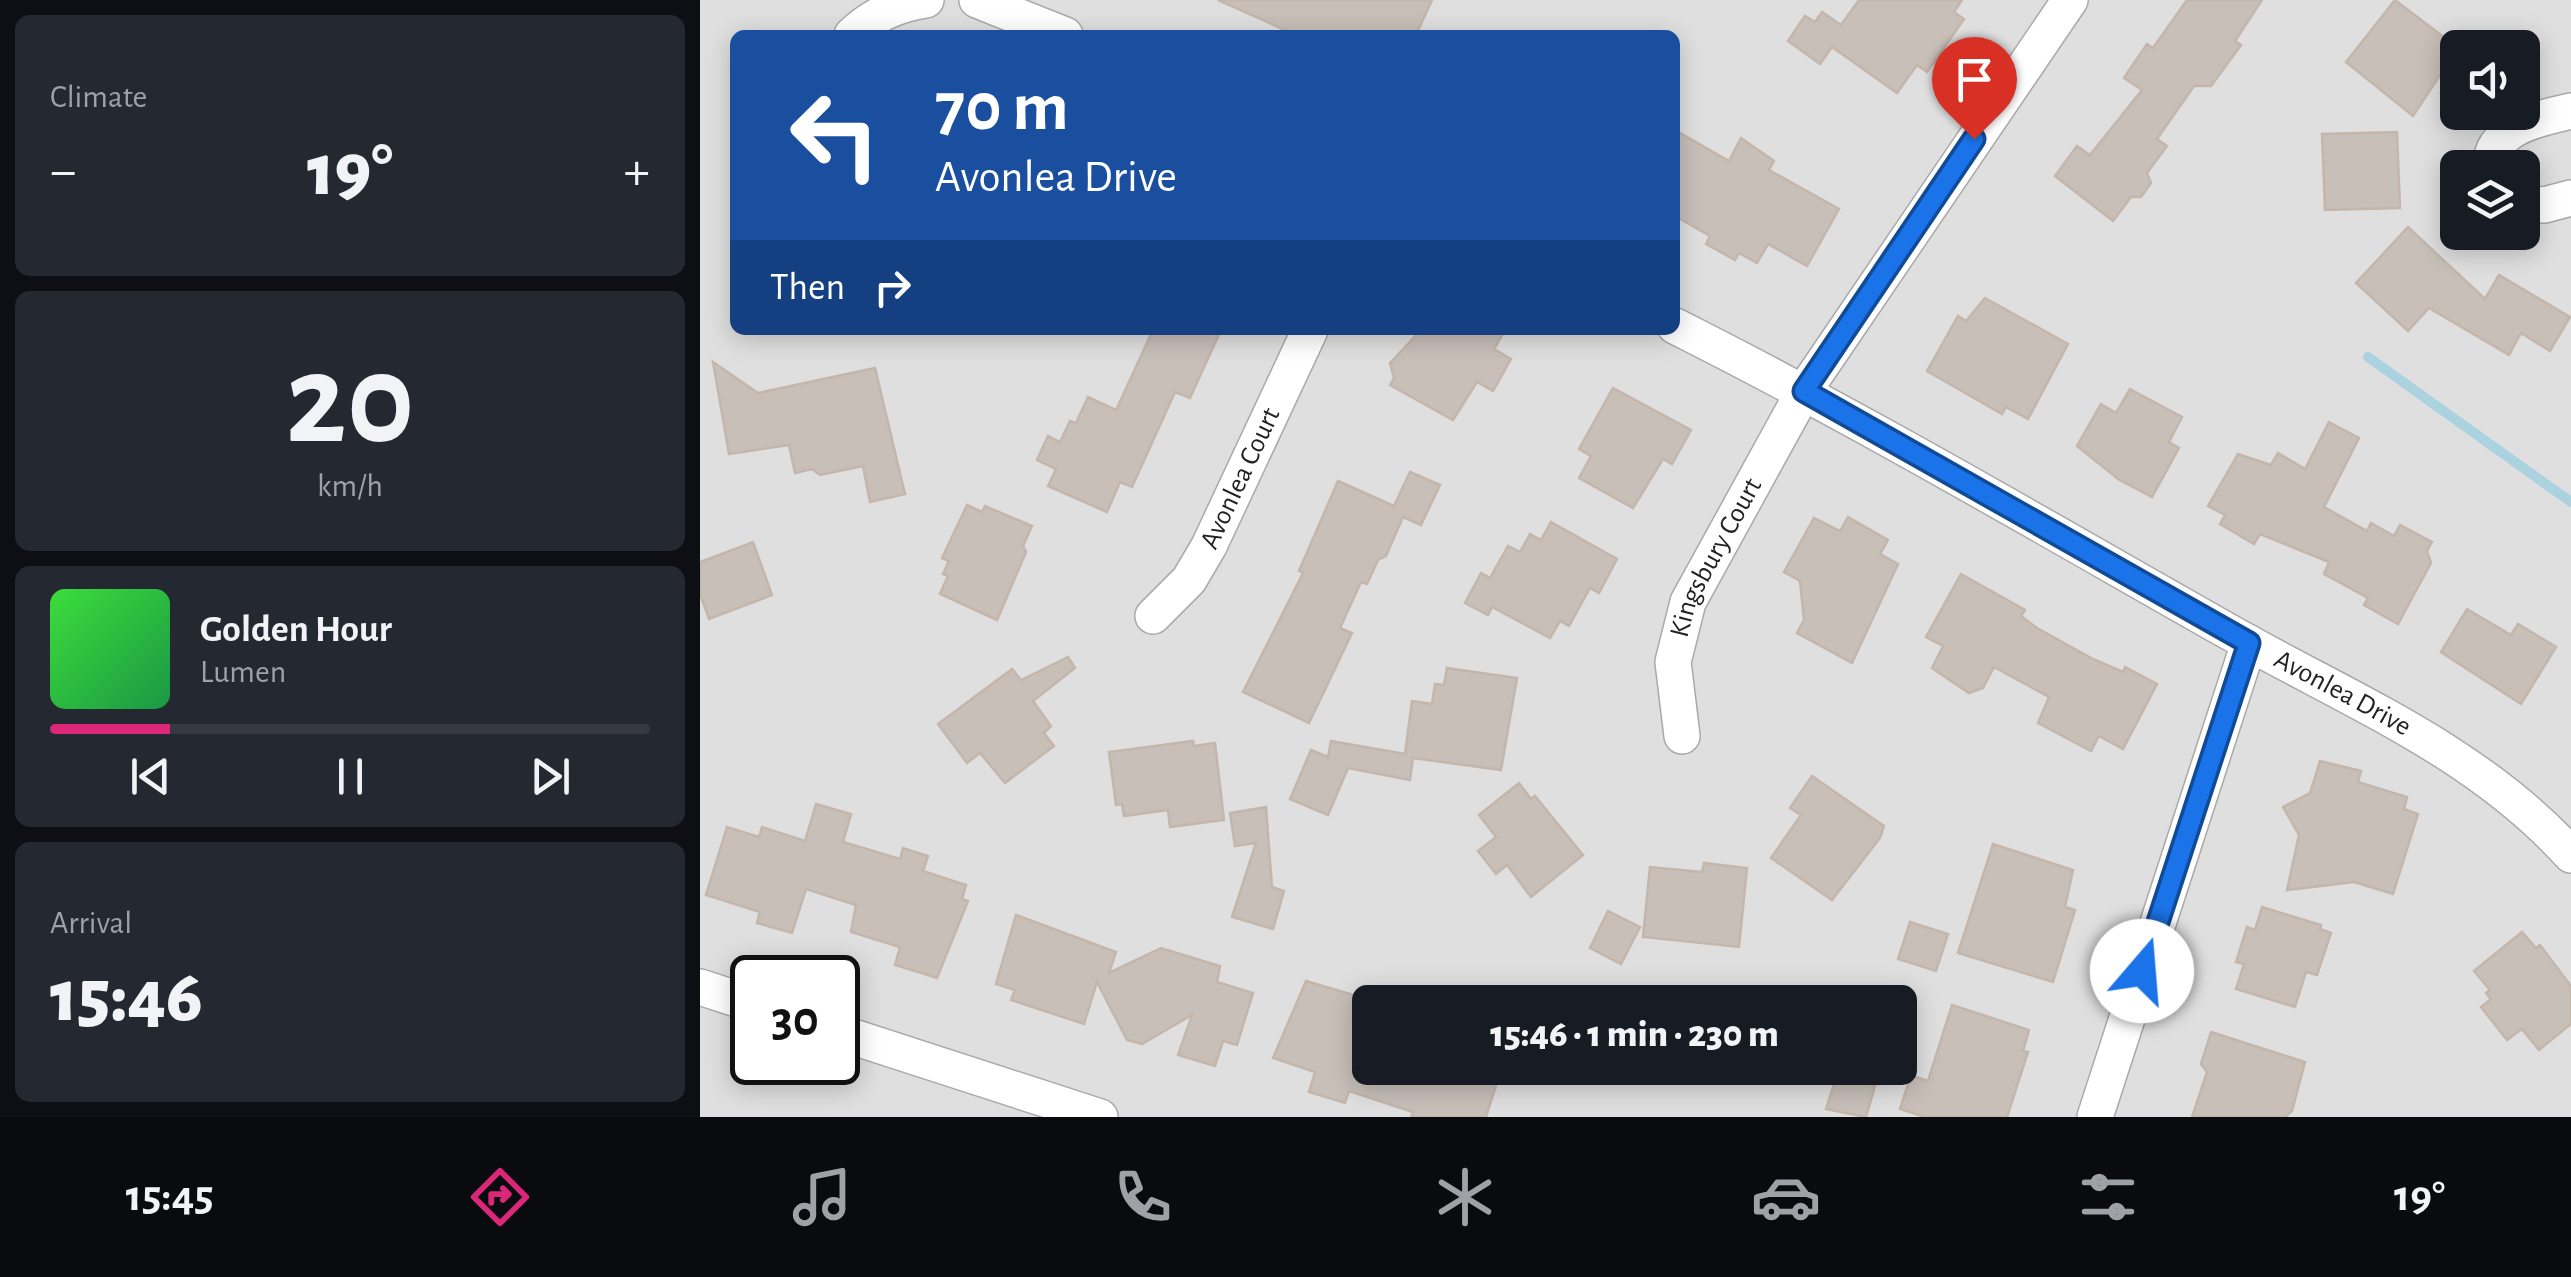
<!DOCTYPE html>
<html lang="en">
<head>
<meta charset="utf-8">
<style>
  :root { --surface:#171b24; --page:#242831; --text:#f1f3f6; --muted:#9ea1a6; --line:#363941; --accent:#db2777 }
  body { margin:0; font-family:"Alegreya Sans",sans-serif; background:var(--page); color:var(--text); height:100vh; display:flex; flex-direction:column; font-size:38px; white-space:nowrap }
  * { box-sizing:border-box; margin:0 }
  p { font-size:32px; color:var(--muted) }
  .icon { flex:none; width:55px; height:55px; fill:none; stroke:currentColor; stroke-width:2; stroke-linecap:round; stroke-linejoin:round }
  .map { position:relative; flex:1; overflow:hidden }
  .drawer { display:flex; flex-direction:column; gap:15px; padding:15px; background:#0d0f14; width:700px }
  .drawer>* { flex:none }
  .guide { position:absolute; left:30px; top:30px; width:950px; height:305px; border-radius:15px; box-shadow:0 5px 25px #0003; background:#1a4fa0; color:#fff; overflow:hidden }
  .buttons { position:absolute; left:1740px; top:30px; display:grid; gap:20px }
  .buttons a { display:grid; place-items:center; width:100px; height:100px; border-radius:15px; background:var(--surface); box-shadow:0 5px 25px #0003; font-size:50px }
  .speed { position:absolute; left:30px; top:955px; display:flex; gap:20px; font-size:50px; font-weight:700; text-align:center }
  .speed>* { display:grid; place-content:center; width:130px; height:130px; border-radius:50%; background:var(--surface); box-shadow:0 5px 25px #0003; line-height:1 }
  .speed .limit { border:5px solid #111; border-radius:15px; background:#fff; color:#111 }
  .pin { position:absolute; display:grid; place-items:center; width:85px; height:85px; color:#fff; margin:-102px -42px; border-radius:50% 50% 50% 0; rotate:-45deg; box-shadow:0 0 10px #0007 }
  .pin .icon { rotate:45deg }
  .me { position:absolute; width:110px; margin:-55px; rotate:18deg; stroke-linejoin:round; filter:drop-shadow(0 0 8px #0008) }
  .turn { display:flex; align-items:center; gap:35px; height:210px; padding:0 40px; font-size:45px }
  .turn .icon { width:130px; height:130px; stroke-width:2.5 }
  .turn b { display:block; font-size:70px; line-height:85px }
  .then { display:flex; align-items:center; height:95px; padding:0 40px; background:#0003; gap:20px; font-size:38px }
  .big { font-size:75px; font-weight:800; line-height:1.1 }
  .drawer .widget { flex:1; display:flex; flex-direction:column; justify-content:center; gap:15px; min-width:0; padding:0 35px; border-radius:15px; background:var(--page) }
  .drawer .dial { align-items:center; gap:0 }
  .dial b { font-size:130px; line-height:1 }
  .song { display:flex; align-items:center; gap:30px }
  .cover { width:120px; height:120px; border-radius:15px; background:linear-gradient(135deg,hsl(120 70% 55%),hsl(140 70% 35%)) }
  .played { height:10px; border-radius:5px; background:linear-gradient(90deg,var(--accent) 20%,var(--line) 20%) }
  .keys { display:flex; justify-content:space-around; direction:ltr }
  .heat { display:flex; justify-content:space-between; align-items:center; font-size:55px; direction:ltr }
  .trip { position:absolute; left:652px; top:985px; width:565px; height:100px; border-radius:15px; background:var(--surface); box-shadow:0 5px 25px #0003; font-weight:800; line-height:100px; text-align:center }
  .tabs { display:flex; height:160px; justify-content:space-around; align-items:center; background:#090b0e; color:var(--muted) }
  .tabs .icon { width:70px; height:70px }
  .tabs .active { color:var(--accent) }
  .tabs b { font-size:45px; color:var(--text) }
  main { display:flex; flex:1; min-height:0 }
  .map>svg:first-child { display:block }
</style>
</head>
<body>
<main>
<section class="drawer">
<div class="widget"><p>Climate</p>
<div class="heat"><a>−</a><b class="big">19°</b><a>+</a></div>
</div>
<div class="widget dial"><b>20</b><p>km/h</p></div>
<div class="widget">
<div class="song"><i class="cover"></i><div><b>Golden Hour</b><p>Lumen</p></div></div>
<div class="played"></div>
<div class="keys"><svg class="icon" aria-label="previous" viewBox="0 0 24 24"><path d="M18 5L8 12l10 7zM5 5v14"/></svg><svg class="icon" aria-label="pause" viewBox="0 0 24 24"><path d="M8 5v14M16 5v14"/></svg><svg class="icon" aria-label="next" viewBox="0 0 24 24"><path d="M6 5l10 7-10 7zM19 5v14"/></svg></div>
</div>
<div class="widget"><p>Arrival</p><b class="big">15:46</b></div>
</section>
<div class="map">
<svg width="1871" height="1117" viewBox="0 0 1871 1117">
  <rect width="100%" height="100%" fill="#f2efe9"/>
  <path fill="#e0dfdf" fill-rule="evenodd" d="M 0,0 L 1871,0 L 1871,1117 L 0,1117 ZM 35,35 L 975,35 L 975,330 L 35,330 ZM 1758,48 L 1822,48 L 1822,112 L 1758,112 ZM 1758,168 L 1822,168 L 1822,232 L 1758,232 ZM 52,978 L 138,978 L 138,1062 L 52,1062 ZM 670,1002 L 1200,1002 L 1200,1068 L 670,1068 Z"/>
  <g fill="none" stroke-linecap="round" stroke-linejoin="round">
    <path stroke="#aad3df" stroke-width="10" d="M 1668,357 L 1871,502"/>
  </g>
  <g fill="#c7bfb8" stroke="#c4b6ab" stroke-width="2.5">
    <path d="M 518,0 L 732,0 L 716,35 L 596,35 Z"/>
    <path d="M 1159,0 L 1262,0 L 1254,12 L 1264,19 L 1227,72 L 1217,65 L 1197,93 L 1132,47 L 1120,64 L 1088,41 L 1105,16 L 1115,22 L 1122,12 L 1141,25 Z"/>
    <path d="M 1487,0 L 1562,0 L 1535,41 L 1541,45 L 1511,86 L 1494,86 L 1457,139 L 1467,146 L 1447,173 L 1451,183 L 1441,197 L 1431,197 L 1413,221 L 1355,176 L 1377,146 L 1390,155 L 1442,90 L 1424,78 L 1447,44 L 1453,48 Z"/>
    <path d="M 1695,0 L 1758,48 L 1713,116 L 1646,62 Z"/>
    <path d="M 975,130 L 1029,161 L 1041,138 L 1074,161 L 1069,170 L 1139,209 L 1107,266 L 1068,244 L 1057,263 L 1039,253 L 1035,260 L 1006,244 L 1010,236 L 975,216 Z"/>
    <path d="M 1697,132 L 1700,208 L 1625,210 L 1622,134 Z"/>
    <path d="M 1708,227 L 1785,299 L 1799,275 L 1870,317 L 1850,351 L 1821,333 L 1809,355 L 1729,308 L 1708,331 L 1656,283 Z"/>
    <path d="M 1285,298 L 1368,344 L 1328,419 L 1306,407 L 1302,414 L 1227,371 L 1258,316 L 1266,321 Z"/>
    <path d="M 453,330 L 521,330 L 490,398 L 475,392 L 432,487 L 420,482 L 407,512 L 348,486 L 356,469 L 337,460 L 348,436 L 360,442 L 370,421 L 376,423 L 388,397 L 416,410 Z"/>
    <path d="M 721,330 L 805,330 L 794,349 L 811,359 L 793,391 L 777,382 L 753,420 L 690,385 L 694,378 L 690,363 Z"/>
    <path d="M 13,362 L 58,393 L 175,368 L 205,494 L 170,502 L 163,466 L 120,475 L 112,469 L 95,473 L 89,445 L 29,454 Z"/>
    <path d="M 913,388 L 991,430 L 972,464 L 963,459 L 933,508 L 879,478 L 891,456 L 879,449 Z"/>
    <path d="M 1430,389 L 1482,417 L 1469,442 L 1479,448 L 1452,497 L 1418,479 L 1377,446 L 1401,404 L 1416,413 Z"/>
    <path d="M 1629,422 L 1659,438 L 1624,507 L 1667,531 L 1671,523 L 1694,536 L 1700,525 L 1732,542 L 1727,551 L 1731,563 L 1698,624 L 1664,605 L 1668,598 L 1624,574 L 1629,562 L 1560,534 L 1554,544 L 1520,524 L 1525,515 L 1508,506 L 1538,454 L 1571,465 L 1578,453 L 1605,469 Z"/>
    <path d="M 710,472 L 740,485 L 721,525 L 703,517 L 686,556 L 678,560 L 667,584 L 661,582 L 640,628 L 652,633 L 609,723 L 543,692 L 603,573 L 599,571 L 638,481 L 694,506 Z"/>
    <path d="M 267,505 L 282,512 L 285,506 L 332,526 L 323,546 L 326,552 L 297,620 L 240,594 L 248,576 L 243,574 L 249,561 L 242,558 Z"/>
    <path d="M 1148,517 L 1188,540 L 1180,554 L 1198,564 L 1152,663 L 1097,633 L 1104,620 L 1100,581 L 1084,572 L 1114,518 L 1140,531 Z"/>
    <path d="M 851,522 L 917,559 L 899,593 L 890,588 L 869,626 L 860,621 L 850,638 L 792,607 L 788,615 L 765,603 L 781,573 L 790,578 L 808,546 L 820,552 L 830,534 L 841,540 Z"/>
    <path d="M 53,542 L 72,595 L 9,619 L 0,594 L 0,562 Z"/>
    <path d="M 1261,574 L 1325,610 L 1321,616 L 1337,628 L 1393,659 L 1423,672 L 1425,667 L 1457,684 L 1423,749 L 1399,736 L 1391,751 L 1338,723 L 1349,697 L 1294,667 L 1283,688 L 1269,693 L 1232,668 L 1243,646 L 1226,637 Z"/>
    <path d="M 1767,609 L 1811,635 L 1818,624 L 1856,647 L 1821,704 L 1741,652 Z"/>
    <path d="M 368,657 L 375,668 L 333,701 L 351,726 L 344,733 L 354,746 L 305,783 L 280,753 L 267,763 L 238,724 L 312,669 L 321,680 Z"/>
    <path d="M 747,668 L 817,678 L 801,770 L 713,758 L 710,780 L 648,768 L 628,815 L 590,799 L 611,750 L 628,757 L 631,741 L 705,754 L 712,701 L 732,704 L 735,684 L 744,685 Z"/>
    <path d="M 493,741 L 494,746 L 515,743 L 524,820 L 470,827 L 468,810 L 424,816 L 422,804 L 416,805 L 409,752 Z"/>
    <path d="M 1620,761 L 1661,771 L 1658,782 L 1707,797 L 1704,809 L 1718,814 L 1693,894 L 1654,882 L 1587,890 L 1599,835 L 1583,807 L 1610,793 Z"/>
    <path d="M 1112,776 L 1184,826 L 1180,838 L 1132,900 L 1071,858 L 1101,815 L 1090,808 Z"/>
    <path d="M 819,783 L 831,799 L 835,796 L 883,855 L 831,897 L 807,865 L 796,874 L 778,851 L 796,837 L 779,815 Z"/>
    <path d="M 116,804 L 151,814 L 143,842 L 200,859 L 203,848 L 228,856 L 223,871 L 266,885 L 262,899 L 268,901 L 237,978 L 195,965 L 200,947 L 151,932 L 156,905 L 106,889 L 92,933 L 57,923 L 60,912 L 6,895 L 27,827 L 59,837 L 62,827 L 105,841 Z"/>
    <path d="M 566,807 L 572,887 L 584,891 L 573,929 L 532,917 L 556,843 L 535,846 L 530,813 Z"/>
    <path d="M 1293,844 L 1373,870 L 1365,907 L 1375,910 L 1353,982 L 1258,953 Z"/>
    <path d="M 1004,863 L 1047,868 L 1039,947 L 943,937 L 950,867 L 1002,872 Z"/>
    <path d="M 1562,907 L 1621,925 L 1620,929 L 1631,933 L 1617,975 L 1606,972 L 1595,1007 L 1536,989 L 1544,964 L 1536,962 L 1547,927 L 1555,930 Z"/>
    <path d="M 908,911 L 940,927 L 921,964 L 890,948 Z"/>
    <path d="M 316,915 L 416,952 L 409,973 L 461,948 L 520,966 L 517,982 L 553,993 L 537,1045 L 523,1041 L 515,1066 L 478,1055 L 492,1015 L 442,1044 L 427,1040 L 397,982 L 384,1024 L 311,1000 L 315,990 L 296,984 Z"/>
    <path d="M 1210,922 L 1248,934 L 1236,971 L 1198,959 Z"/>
    <path d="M 1822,932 L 1836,948 L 1840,945 L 1871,986 L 1871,1024 L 1839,1050 L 1822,1029 L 1807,1040 L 1781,1007 L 1791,999 L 1786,993 L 1790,990 L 1774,971 Z"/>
    <path d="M 606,981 L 670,1000 L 670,1068 L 784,1068 L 781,1074 L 798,1079 L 786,1117 L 711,1117 L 713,1112 L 649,1091 L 645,1103 L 609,1092 L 615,1072 L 573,1058 Z"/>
    <path d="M 1252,1005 L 1329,1030 L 1323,1051 L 1328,1052 L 1307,1117 L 1225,1117 L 1200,1109 L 1211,1075 L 1228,1081 Z"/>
    <path d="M 1511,1032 L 1605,1062 L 1592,1111 L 1585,1117 L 1492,1117 L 1507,1072 L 1501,1064 Z"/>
    <path d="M 1137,1074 L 1175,1086 L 1166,1117 L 1126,1109 Z"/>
  </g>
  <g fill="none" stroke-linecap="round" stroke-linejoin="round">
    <g stroke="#a9a9a9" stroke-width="38">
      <g id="street">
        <path d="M 277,0 L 365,35"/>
        <path d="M 152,35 C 173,15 198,4 226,0"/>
        <path d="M 1791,168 C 1789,127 1841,118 1871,111"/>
        <path d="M 1822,203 L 1844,205 L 1871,198"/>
        <path id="s1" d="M 975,326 C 1164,421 1347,529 1531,633 C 1649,700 1777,751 1871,855"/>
        <path id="s2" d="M 453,616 L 489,580 L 509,546 L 610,330"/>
        <path id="s3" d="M 982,736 L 973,662 L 988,602 L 1104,391 L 1370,0"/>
        <path d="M 0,987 L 52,1004"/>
        <path d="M 138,1032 L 400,1117"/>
        <path d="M 1395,1117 L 1549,643"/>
      </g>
    </g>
    <use href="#street" stroke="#fff" stroke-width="35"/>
  </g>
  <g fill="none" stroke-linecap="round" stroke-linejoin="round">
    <g stroke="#114b97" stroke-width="25">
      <path id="route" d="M 1274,139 L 1104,391 L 1549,643 L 1442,971"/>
    </g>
    <use href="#route" stroke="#1a73e8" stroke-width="18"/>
  </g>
  <g text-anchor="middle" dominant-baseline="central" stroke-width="8" stroke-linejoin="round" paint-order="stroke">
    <g font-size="28" fill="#222" stroke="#fff">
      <text stroke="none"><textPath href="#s2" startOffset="165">Avonlea Court</textPath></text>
      <text stroke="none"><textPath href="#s3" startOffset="188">Kingsbury Court</textPath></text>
      <text stroke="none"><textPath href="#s1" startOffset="762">Avonlea Drive</textPath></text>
    </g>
  </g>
</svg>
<div class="buttons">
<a><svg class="icon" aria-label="sound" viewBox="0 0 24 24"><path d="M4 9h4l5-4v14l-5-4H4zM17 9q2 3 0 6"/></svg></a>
<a><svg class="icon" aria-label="layers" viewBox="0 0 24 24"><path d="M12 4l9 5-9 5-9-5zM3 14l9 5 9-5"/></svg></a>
</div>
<div class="speed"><div class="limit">30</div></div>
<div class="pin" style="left:1274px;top:139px;background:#d93025"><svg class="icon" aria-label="arrive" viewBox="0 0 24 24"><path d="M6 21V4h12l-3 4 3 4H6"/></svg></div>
<svg class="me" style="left:1442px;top:971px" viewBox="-20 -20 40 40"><circle r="19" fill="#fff"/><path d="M0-13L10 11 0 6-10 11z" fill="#1a73e8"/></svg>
<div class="trip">15:46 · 1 min · 230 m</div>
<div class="guide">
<div class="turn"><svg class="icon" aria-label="left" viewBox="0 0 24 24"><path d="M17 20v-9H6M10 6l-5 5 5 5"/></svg><div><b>70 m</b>Avonlea Drive</div></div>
<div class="then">Then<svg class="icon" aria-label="right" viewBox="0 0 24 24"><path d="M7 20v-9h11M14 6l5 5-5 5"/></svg></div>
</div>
</div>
</main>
<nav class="tabs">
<b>15:45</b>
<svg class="icon active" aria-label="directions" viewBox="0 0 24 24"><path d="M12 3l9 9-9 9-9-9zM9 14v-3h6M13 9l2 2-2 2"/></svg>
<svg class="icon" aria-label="music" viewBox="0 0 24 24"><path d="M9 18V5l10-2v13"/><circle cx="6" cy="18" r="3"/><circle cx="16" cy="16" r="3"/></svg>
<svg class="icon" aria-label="phone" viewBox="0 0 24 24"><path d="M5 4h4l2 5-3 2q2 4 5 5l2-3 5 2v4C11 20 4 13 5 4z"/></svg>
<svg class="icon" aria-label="climate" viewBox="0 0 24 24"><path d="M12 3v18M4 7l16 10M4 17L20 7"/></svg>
<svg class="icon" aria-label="car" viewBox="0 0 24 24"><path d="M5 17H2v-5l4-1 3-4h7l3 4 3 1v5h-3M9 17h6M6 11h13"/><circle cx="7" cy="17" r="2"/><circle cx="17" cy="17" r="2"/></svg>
<svg class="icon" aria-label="filters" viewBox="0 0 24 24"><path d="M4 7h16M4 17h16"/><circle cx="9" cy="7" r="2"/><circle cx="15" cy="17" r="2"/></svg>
<b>19°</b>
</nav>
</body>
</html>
